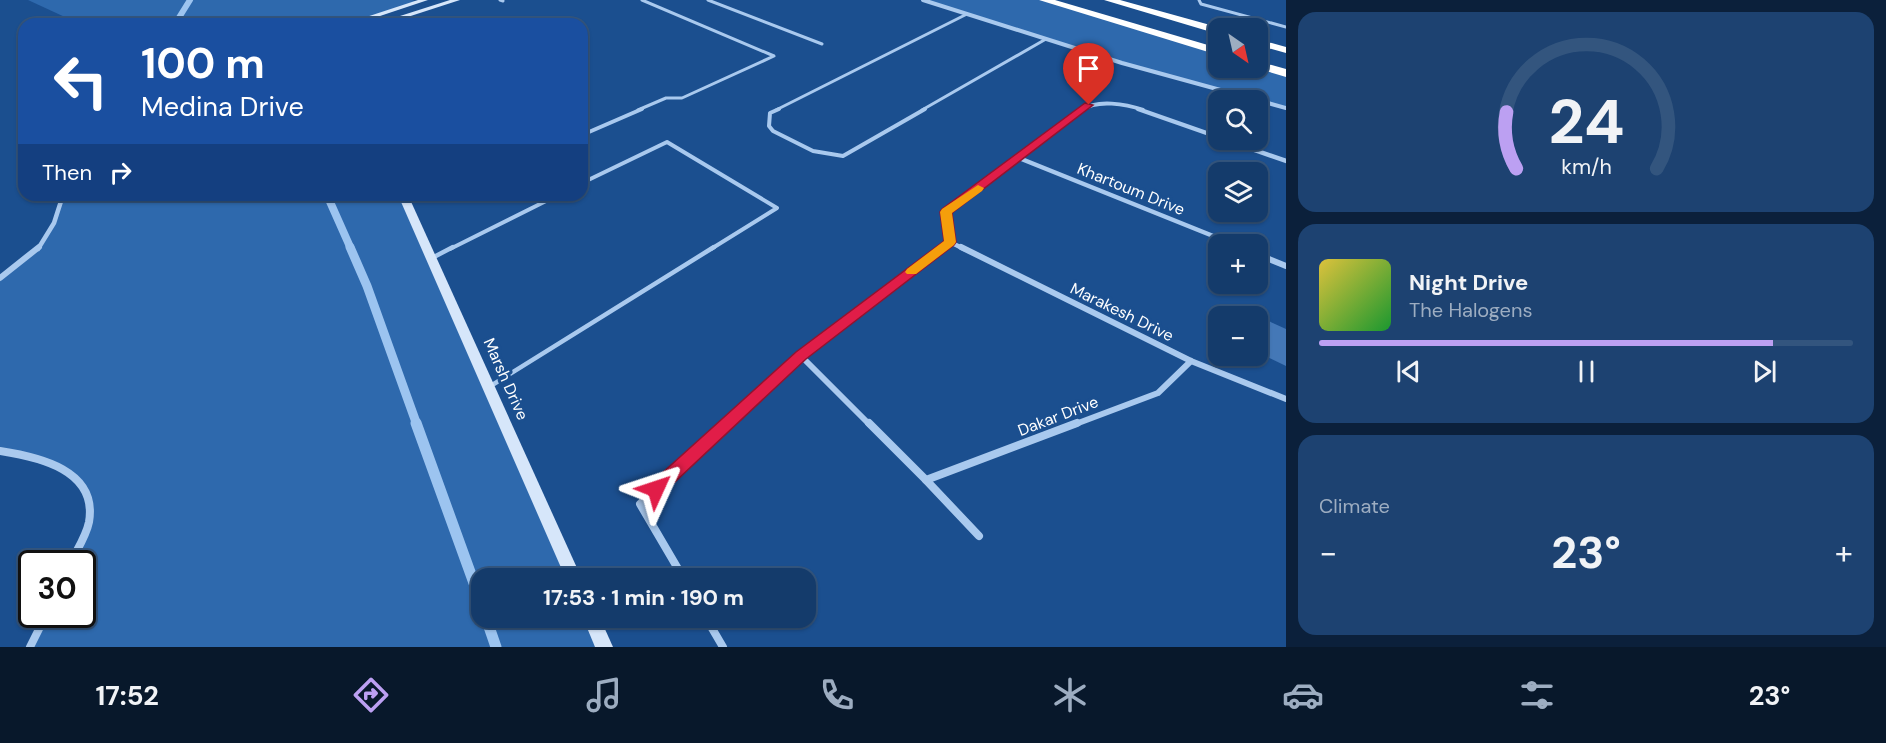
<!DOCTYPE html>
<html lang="en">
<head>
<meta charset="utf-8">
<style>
  :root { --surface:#143b6b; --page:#1d4271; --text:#f1f3f6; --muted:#9dadc1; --line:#33557e; --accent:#bca0f2 }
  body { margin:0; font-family:"DM Sans",sans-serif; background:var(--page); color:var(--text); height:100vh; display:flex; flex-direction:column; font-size:22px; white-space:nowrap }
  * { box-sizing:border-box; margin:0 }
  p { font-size:20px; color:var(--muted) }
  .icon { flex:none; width:33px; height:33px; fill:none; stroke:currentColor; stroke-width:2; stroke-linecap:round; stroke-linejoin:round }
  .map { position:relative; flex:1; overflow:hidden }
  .panel { display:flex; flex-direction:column; gap:12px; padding:12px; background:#0b203b; width:600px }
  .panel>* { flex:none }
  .guide { position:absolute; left:18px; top:18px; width:570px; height:183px; border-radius:18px; box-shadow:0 2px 4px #0004,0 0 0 2px var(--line); background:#1a4fa0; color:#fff; overflow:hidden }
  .needle { width:39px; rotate:146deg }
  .controls { position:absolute; left:1208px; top:18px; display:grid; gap:12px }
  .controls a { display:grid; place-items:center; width:60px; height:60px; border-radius:12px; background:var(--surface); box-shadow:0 2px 4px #0004,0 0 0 2px var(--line); font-size:30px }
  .speed { position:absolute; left:18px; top:550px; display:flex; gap:12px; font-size:30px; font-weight:700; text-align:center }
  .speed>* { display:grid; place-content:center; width:78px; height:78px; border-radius:50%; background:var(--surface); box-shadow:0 2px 4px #0004,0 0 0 2px var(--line); line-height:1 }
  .speed .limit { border:3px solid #111; border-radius:9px; background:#fff; color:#111 }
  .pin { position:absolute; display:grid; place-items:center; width:51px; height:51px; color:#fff; margin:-62px -26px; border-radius:50% 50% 50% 0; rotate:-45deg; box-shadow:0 0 6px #0007 }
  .pin .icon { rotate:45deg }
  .me { position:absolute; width:66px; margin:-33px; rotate:48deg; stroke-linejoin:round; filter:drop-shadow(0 0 4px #0008) }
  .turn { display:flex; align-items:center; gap:21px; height:126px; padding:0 24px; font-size:27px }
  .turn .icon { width:78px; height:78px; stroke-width:2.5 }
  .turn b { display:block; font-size:42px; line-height:51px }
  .then { display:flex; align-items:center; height:57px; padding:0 24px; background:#0003; gap:12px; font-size:22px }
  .big { font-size:45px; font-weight:700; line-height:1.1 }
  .panel .card { flex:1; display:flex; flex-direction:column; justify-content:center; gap:9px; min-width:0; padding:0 21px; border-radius:18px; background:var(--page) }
  .panel .dial { align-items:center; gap:0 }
  .dial svg { height:156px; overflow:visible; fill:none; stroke:var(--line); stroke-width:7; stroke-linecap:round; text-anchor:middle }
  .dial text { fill:var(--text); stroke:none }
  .song { display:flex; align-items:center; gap:18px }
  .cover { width:72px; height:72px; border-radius:9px; background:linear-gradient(135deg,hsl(50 70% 55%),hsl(130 70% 35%)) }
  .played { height:6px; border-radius:3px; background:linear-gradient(90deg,var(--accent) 85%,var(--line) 85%) }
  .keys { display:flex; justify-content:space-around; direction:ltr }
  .heat { display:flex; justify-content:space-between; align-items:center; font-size:33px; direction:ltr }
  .trip { position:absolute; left:471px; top:568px; width:345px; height:60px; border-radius:18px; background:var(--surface); box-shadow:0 2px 4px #0004,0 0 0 2px var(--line); font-weight:700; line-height:60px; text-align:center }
  .menu { display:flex; height:96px; justify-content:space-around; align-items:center; background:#08182b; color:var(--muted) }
  .menu .icon { width:42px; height:42px }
  .menu .current { color:var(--accent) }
  .menu b { font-size:27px; color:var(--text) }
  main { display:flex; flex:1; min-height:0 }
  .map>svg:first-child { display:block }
</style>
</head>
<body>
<main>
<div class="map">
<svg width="1286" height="647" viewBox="0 0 1286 647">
  <rect width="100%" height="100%" fill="#1b4f8f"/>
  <g fill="#2e69ad">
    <path d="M 28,0 L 412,0 L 417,2 L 358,24 L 80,24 Z"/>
    <path d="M 923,0 L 1044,0 L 1218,52 L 1218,68 L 1257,68 L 1286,73 L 1286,108 L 1122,63 Z"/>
    <path d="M 63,195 L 384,195 L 378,202 L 386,195 L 403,195 L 574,579 L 482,579 L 482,618 L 591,618 L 604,647 L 30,647 L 46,615 L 82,615 L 82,564 L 70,564 L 89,522 L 88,493 L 73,474 L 0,451 L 0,278 C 39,251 51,243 63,195 Z"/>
  </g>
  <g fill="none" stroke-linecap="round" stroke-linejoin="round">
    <path stroke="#9cc4f0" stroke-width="6" d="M 175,24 L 190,0"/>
    <path stroke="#9cc4f0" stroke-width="8" d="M 327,195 L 351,249"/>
    <path stroke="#9cc4f0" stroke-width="9" d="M 350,247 L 367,286 L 417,425"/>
    <g stroke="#9cc4f0" stroke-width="11">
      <path d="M 416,423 L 482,605"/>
      <path d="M 486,618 L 496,647"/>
    </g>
  </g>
  <path fill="#4478b7" d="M 1236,306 L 1286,329 L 1286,366 L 1257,352 L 1257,316 L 1228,316 Z"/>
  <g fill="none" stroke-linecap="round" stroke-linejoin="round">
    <g stroke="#a9c9ee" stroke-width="3">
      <path d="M 500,0 L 503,1"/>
      <path d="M 708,0 L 822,44"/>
      <path d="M 1199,0 L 1201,4 L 1286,27"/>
      <path d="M 20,80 L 24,81"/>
      <path d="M 638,110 L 666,98 L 682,98 L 774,56 L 642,0"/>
      <path d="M 776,110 L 967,14"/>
      <path d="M 922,110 L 1046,39"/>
    </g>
    <g stroke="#a9c9ee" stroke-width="4">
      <path d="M 779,109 L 770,113 L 769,126 L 773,131 L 813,151 L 843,156 L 925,109"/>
      <path d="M 582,135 L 642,109"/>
      <path d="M 582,183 L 667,142 L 777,208 L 711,249"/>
      <path d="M 405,199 L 420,195"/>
      <path d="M 450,249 L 558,195"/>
    </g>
    <g stroke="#a9c9ee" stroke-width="4.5">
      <path d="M 432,258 L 453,247"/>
      <path d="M 489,387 L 714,247"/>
    </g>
    <g stroke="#a9c9ee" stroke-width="4">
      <path d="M 923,0 L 1122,63 L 1286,108"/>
      <path d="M 1082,110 C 1097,99 1126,104 1143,110"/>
    </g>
    <g stroke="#a9c9ee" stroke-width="4.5">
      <path d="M 1138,109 L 1218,137"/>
      <path d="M 1226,140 L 1286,161"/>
      <path d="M 1019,158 L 1233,244"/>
      <path d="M 950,242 L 964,249"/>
      <path d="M 950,242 L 946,212 L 1084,109"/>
      <path d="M 38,249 L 54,223 L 63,195"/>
      <path d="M 941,249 L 950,242"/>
    </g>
    <g stroke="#a9c9ee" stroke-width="6">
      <path d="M 961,247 L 1191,361 L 1286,399"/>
      <path d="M 1257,254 L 1286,266"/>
      <path d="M 0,278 L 39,247"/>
      <path d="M 801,356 L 870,425"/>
      <path d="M 726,425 L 801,356 L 943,247"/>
      <path d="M 1073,425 L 1158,393 L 1191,361"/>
    </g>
    <g stroke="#a9c9ee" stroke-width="8">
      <path d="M 869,423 L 926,480 L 1077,423"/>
      <path d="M 0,451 C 39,457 98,470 89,522 C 86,537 76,551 70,564"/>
      <path d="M 926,480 L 979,536"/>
      <path d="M 684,579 L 640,504 L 728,423"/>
      <path d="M 706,618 L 723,647"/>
      <path d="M 30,647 L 46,615"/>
    </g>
    <g fill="#d6e6fa" fill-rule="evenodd">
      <path d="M 418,0 L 428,0 L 356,24 L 345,24 Z"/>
      <path d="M 450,0 L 460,0 L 386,24 L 375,24 Z"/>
      <path d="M 398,195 L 408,195 L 582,579 L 566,579 Z"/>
      <path d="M 583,618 L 600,618 L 613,647 L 595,647 Z"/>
    </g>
    <g fill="#fff" fill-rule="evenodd">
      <path d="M 1039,0 L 1055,0 L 1218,48 L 1218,55 Z"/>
      <path d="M 1104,0 L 1120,0 L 1221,28 L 1218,28 L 1218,34 Z"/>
      <path d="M 1257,39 L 1286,47 L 1286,53 L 1257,45 Z"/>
      <path d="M 1257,61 L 1286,69 L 1286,77 L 1256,68 Z"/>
    </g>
  </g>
  <path fill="#e11d48" stroke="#92132f" stroke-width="1.5" d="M 1085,103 L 1093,105 L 952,213 L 956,242 L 954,245 L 806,359 L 662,494 L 656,496 L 650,494 L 647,489 L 650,484 L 796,352 L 944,241 L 940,212 L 942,209 Z"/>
  <path fill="#f59e0b" d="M 978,185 L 984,188 L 982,191 L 952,213 L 956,242 L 954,245 L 916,274 L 907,274 L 905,272 L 907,269 L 944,241 L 940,212 L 942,209 Z"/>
  <g text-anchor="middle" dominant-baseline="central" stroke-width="6" stroke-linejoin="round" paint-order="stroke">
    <g font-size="16" fill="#fff" stroke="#1b4f8f">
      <text transform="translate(1131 189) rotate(22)">Khartoum Drive</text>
      <text transform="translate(1122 312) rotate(26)">Marakesh Drive</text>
      <text transform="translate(506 379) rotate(66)">Marsh Drive</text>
      <text transform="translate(1058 416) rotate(-21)">Dakar Drive</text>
    </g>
  </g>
</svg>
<div class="controls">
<a><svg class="needle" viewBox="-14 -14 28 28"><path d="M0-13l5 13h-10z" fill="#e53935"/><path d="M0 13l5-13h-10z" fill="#9dadc1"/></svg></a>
<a><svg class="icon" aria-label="search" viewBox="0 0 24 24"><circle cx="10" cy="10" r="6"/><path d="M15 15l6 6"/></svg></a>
<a><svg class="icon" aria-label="layers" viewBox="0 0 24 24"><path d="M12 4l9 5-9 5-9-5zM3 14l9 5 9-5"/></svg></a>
<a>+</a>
<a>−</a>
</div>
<div class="speed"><div class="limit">30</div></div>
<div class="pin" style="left:1089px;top:105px;background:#d93025"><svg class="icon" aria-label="arrive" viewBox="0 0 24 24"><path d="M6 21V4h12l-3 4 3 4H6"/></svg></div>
<svg class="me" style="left:656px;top:489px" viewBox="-20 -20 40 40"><path d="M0-17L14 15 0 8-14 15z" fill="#e11d48" stroke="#fff" stroke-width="4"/></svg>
<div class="trip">17:53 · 1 min · 190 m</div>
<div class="guide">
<div class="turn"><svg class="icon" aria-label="left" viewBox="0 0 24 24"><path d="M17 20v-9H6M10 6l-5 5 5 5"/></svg><div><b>100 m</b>Medina Drive</div></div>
<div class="then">Then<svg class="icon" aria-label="right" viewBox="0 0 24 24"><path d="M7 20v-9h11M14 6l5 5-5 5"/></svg></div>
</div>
</div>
<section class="panel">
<div class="card dial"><svg viewBox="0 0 100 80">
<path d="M14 69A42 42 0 1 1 86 69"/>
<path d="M14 69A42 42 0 0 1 9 40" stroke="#bca0f2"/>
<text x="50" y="56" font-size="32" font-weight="700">24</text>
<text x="50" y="72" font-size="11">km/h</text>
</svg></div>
<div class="card">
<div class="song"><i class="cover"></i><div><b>Night Drive</b><p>The Halogens</p></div></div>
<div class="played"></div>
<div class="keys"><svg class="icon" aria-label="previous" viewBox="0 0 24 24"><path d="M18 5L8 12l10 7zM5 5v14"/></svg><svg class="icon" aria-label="pause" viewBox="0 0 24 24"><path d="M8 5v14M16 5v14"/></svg><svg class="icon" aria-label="next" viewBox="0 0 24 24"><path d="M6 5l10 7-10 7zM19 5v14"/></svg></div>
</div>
<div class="card"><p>Climate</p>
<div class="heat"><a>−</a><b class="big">23°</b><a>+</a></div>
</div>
</section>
</main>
<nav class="menu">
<b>17:52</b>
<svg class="icon current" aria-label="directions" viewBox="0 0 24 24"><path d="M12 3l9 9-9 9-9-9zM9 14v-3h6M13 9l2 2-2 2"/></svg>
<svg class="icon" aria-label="music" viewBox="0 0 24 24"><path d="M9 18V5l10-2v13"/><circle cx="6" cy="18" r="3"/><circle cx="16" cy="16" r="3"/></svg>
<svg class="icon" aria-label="phone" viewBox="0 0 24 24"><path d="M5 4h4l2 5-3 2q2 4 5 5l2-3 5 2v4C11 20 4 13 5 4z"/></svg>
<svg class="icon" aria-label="climate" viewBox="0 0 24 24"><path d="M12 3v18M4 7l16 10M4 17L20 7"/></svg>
<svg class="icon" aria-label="car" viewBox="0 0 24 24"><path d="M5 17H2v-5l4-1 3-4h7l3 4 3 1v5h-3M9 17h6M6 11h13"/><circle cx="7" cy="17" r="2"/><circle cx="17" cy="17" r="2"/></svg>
<svg class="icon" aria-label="filters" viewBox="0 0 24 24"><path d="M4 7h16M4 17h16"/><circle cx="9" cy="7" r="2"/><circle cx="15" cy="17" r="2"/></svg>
<b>23°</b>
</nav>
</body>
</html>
